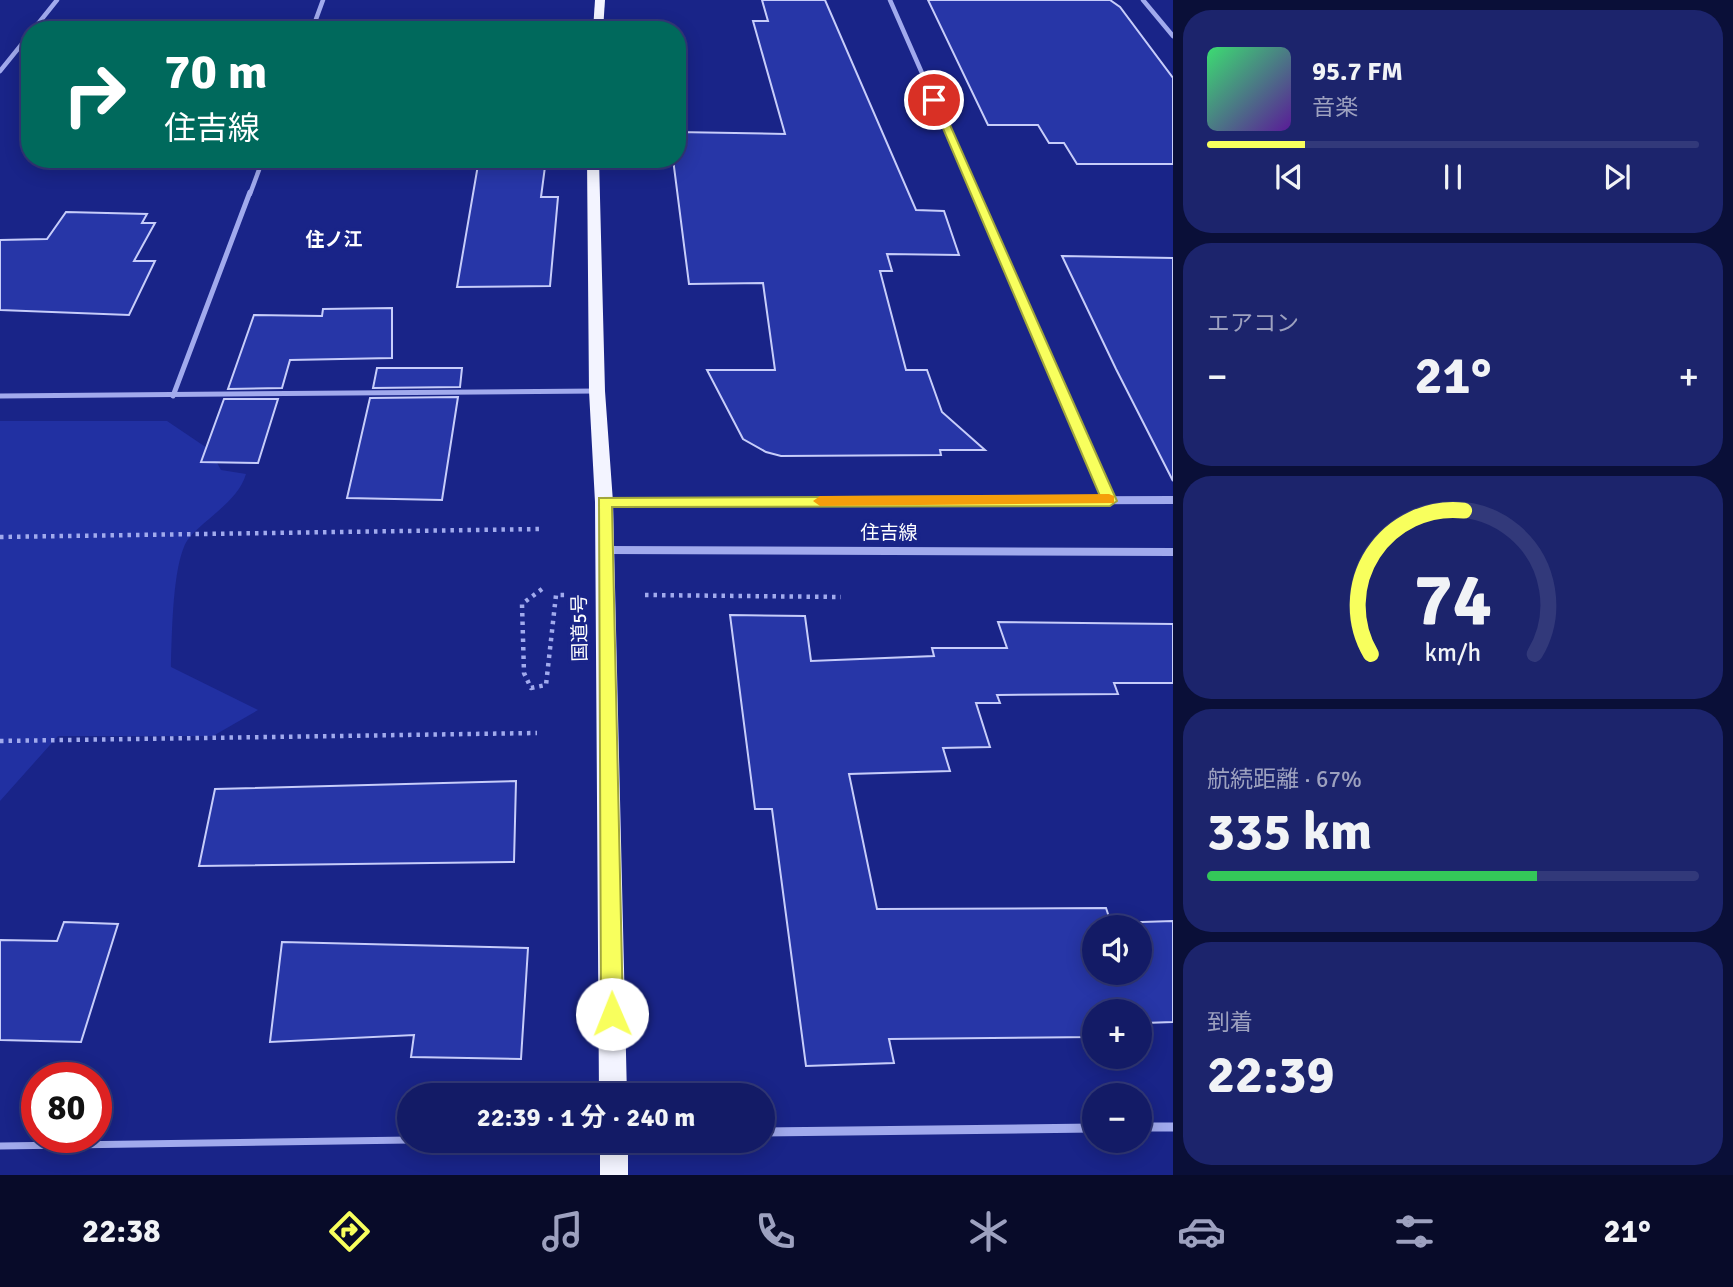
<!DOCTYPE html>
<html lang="ja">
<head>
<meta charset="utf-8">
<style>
  :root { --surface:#131b66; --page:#1c246c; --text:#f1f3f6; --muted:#9da1bf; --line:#32397a; --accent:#f8ff5d }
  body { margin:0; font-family:Signika,"Noto Sans JP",sans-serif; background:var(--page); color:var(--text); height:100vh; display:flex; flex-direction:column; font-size:26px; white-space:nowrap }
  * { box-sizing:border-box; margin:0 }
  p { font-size:23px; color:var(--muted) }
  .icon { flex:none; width:38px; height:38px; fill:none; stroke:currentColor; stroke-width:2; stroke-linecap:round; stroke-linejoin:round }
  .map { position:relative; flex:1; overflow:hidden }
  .drawer { display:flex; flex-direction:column; gap:10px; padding:10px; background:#0a0f38; width:560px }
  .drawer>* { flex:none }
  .banner { position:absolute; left:21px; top:21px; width:665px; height:147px; border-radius:28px; box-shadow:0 4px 18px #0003,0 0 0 2px var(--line); background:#00695c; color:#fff; overflow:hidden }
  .fabs { position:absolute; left:1082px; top:915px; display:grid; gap:14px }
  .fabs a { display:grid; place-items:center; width:70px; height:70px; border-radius:50%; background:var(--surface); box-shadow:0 4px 18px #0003,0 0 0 2px var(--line); font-size:35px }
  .speed { position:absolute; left:21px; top:1062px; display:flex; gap:14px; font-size:35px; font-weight:700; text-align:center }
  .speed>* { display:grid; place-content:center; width:91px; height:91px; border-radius:50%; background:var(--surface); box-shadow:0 4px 18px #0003,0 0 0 2px var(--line); line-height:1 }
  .speed .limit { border:10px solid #d22; background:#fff; color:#111 }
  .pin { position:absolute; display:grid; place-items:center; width:60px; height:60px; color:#fff; margin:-30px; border:4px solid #fff; border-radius:50%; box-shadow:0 2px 7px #0007 }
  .me { position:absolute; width:77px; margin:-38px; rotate:359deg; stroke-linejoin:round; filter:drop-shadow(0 0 5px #0008) }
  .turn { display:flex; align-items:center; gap:24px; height:147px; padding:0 28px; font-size:32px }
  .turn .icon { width:91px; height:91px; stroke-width:2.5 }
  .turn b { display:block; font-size:49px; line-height:60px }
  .big { font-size:52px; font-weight:700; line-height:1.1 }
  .drawer .widget { flex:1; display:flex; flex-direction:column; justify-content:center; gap:10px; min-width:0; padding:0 24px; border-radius:28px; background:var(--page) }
  .drawer .dial { align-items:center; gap:0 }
  .dial svg { height:182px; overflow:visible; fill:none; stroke:var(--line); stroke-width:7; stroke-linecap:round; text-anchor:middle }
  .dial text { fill:var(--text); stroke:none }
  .song { display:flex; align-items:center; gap:21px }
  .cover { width:84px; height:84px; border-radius:10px; background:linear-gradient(135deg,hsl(140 70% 55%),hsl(270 70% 35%)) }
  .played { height:7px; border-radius:4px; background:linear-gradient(90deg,var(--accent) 20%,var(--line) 20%) }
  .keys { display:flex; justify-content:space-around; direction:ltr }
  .heat { display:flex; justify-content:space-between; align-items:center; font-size:38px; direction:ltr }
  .charge { height:10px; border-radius:5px; background:linear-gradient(90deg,#34c759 67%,var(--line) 0) }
  .trip { position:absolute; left:397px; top:1083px; width:378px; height:70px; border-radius:35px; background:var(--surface); box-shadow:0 4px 18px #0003,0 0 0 2px var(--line); font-weight:700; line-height:70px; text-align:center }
  .tab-bar { display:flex; height:112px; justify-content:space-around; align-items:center; background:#080b29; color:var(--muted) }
  .tab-bar .icon { width:49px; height:49px }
  .tab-bar .selected { color:var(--accent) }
  .tab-bar b { font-size:32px; color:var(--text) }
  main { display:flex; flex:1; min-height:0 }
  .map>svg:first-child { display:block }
</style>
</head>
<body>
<main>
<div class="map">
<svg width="1173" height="1175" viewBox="0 0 1173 1175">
  <rect width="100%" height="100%" fill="#192488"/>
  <path fill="#2130a2" d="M 0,421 L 167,421 L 210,450 L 221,470 L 246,474 C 238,501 207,517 189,538 C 172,559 172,638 171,667 L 258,710 L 213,736 L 58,736 L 0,801 Z"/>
  <g fill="#2736a7" stroke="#c7cdfa" stroke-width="2" fill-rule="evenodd">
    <path d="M 762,0 L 825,0 L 916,210 L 944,211 L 959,255 L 887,254 L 892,271 L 880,271 L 906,370 L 927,370 L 942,412 L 985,450 L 940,450 L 941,455 L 781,456 L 766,452 L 743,439 L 707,370 L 775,370 L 763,283 L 689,284 L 673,159 L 677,159 L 677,132 L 785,134 L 753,21 L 768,21 Z"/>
    <path d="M 928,0 L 1110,0 L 1120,7 L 1173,78 L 1173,164 L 1077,164 L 1064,143 L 1049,143 L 1038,125 L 988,125 Z"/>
    <path d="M 479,159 L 546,159 L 541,197 L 558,197 L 550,286 L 457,287 Z"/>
    <path d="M 66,212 L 147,214 L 142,223 L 155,223 L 134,261 L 155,261 L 129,315 L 0,310 L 0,240 L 47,239 Z"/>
    <path d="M 1062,256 L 1173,258 L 1173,481 L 1116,369 Z"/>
    <path d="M 392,308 L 392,358 L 290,360 L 282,388 L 228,389 L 254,315 L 322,316 L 323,309 Z"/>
    <path d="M 377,368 L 462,368 L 460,387 L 373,388 Z"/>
    <path d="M 458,397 L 442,500 L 347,498 L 370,398 Z"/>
    <path d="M 224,399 L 278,399 L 258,463 L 201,462 Z"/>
    <path d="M 730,615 L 805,616 L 811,661 L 934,656 L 932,648 L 1007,648 L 998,622 L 1173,624 L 1173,683 L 1114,683 L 1118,694 L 997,695 L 1000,703 L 976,703 L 990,747 L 943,748 L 950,771 L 849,774 L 877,909 L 1106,908 L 1111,923 L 1173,921 L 1173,1022 L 1145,1023 L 1150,1037 L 1139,1037 L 1139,1012 L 1094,1012 L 1094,1037 L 889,1039 L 894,1063 L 806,1066 L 772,809 L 755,809 ZM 1094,928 L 1139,928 L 1139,973 L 1094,973 Z"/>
    <path d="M 516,781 L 514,862 L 199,866 L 215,789 Z"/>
    <path d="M 64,922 L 118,924 L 81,1042 L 0,1040 L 0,940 L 57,941 Z"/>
    <path d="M 282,942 L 528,948 L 521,1059 L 411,1057 L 414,1035 L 270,1042 Z"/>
  </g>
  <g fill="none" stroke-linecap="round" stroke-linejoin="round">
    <g stroke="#a1aaed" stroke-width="4.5" stroke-dasharray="3.5 5" stroke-linecap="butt">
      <path d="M 0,537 L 543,529"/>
      <path d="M 542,589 L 522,604 L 524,673 L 531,688 L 546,685 L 556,595 L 566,595"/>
      <path d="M 645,595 L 841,597"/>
      <path d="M 0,741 L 537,733"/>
    </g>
    <path stroke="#a1aaed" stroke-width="7" d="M 0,1146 L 410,1140"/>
    <g stroke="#a1aaed" stroke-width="4.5">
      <path d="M 890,0 L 975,194"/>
      <path d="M 1143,0 L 1173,36"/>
      <path d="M 33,30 L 57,0"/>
      <path d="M 312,30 L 323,0"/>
      <path d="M 0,71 L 30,34"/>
      <path d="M 250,194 L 263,159"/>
    </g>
    <g stroke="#a1aaed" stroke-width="5">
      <path d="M 974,192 L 1084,443"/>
      <path d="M 0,396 L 596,391"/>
      <path d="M 173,396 L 250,192"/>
    </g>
    <path stroke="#a1aaed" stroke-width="7" d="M 1084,441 L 1110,501"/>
    <g stroke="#a1aaed" stroke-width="9">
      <path d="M 1139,1127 L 1173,1127"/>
      <path d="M 763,1132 L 1094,1128"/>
    </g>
    <g fill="#a1aaed" fill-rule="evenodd">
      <path d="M 1173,496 L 1173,504 L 604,506 L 598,502 L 604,498 Z"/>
      <path d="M 605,546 L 1173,548 L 1173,556 L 605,554 L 599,550 Z"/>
    </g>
    <g fill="#f3f4ff" fill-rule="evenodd">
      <path d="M 595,0 L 605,0 L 603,30 L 593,30 Z"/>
      <path d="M 587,159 L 599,159 L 605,391 L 613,502 L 627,1096 L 599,1096 L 595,502 L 589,391 Z"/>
      <rect x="600" y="1141" width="28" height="34"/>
    </g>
  </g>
  <path fill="#f8ff5d" stroke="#a1a63c" stroke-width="2" d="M 930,98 L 939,100 L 1117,501 L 1110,506 L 612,507 L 623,1014 L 620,1021 L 612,1024 L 604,1021 L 601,1014 L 599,498 L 1100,496 Z"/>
  <path fill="#f59e0b" d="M 1109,494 L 1114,496 L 1114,503 L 820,506 L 813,501 L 820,496 Z"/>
  <g text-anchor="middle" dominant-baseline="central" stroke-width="7" stroke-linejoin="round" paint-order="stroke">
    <g font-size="19" font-weight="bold" fill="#fff" stroke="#192488">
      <text x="334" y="240">住ノ江</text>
    </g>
    <g font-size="19" fill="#fff" stroke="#192488">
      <text x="889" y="533">住吉線</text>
      <text transform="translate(580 628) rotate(-91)">国道5号</text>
    </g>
  </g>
</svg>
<div class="fabs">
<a><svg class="icon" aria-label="sound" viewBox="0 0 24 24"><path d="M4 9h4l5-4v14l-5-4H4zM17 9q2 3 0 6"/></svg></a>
<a>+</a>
<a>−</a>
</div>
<div class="speed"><div class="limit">80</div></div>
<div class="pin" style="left:934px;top:100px;background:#d93025"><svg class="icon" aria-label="arrive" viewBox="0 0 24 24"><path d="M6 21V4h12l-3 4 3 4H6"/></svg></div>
<svg class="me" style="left:612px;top:1014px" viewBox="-20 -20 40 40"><circle r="19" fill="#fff"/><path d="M0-13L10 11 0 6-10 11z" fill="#f8ff5d"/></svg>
<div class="trip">22:39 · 1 分 · 240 m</div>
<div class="banner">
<div class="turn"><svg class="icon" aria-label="right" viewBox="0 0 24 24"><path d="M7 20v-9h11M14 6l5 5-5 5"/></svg><div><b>70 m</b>住吉線</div></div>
</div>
</div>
<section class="drawer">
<div class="widget">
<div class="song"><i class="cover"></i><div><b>95.7 FM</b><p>音楽</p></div></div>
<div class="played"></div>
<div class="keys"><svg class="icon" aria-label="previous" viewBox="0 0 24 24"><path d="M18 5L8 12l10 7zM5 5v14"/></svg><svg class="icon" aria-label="pause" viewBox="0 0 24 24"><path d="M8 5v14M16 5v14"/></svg><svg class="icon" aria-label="next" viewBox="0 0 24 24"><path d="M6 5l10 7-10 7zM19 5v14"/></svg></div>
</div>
<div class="widget"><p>エアコン</p>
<div class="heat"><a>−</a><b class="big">21°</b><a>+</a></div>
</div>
<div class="widget dial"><svg viewBox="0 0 100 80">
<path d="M14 69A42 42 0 1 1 86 69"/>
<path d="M14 69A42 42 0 0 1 55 6" stroke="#f8ff5d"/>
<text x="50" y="56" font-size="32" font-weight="700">74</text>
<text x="50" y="72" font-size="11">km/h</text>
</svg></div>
<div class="widget"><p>航続距離 · 67%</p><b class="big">335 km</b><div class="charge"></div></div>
<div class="widget"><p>到着</p><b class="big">22:39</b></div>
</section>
</main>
<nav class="tab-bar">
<b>22:38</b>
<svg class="icon selected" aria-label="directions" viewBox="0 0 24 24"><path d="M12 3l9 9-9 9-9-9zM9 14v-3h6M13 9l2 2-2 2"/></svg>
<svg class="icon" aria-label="music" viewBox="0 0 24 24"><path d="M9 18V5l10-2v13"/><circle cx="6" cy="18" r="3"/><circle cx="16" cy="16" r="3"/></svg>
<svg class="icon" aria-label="phone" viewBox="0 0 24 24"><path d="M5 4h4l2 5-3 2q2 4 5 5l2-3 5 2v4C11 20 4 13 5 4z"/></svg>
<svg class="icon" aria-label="climate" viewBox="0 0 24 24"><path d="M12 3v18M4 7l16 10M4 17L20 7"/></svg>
<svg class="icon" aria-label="car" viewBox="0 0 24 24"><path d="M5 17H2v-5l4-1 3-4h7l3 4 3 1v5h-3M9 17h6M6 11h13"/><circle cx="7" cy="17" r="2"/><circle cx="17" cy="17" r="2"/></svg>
<svg class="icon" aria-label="filters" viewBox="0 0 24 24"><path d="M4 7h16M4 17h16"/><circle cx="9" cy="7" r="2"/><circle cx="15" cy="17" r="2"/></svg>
<b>21°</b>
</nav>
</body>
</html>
